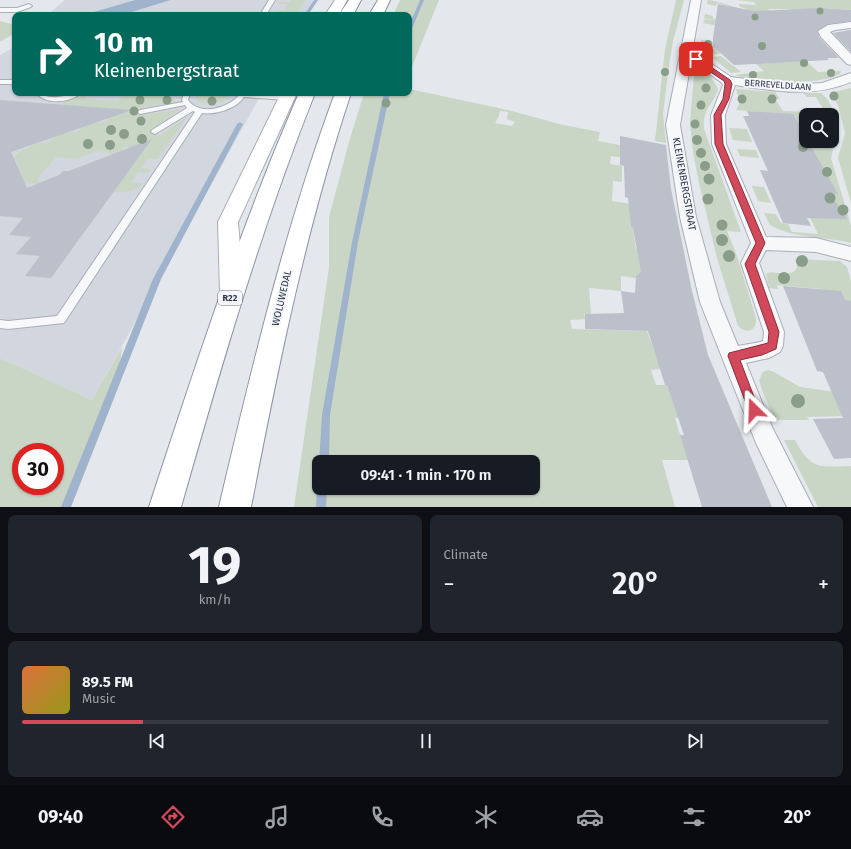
<!DOCTYPE html>
<html lang="en">
<head>
<meta charset="utf-8">
<style>
  :root { --surface:#171b24; --page:#20242c; --text:#f1f3f6; --muted:#9ea1a6; --line:#363941; --accent:#d1495b }
  body { margin:0; font-family:"Fira Sans",sans-serif; background:var(--page); color:var(--text); height:100vh; display:flex; flex-direction:column; font-size:15px; white-space:nowrap }
  * { box-sizing:border-box; margin:0 }
  p { font-size:13px; color:var(--muted) }
  .icon { flex:none; width:22px; height:22px; fill:none; stroke:currentColor; stroke-width:2; stroke-linecap:round; stroke-linejoin:round }
  .map { position:relative; height:507px; overflow:hidden }
  .sheet { display:flex; flex-direction:column; gap:8px; padding:8px; background:#0d0f14; flex:1 }
  .sheet>* { flex:none }
  .hud { position:absolute; left:12px; top:12px; width:400px; height:84px; border-radius:8px; box-shadow:0 1px 3px #0004; background:#00695c; color:#fff; overflow:hidden }
  .buttons { position:absolute; left:799px; top:108px; display:grid; gap:8px }
  .buttons a { display:grid; place-items:center; width:40px; height:40px; border-radius:8px; background:var(--surface); box-shadow:0 1px 3px #0004; font-size:20px }
  .speed { position:absolute; left:12px; top:443px; display:flex; gap:8px; font-size:20px; font-weight:700; text-align:center }
  .speed>* { display:grid; place-content:center; width:52px; height:52px; border-radius:50%; background:var(--surface); box-shadow:0 1px 3px #0004; line-height:1 }
  .speed .limit { border:6px solid #d22; background:#fff; color:#111 }
  .pin { position:absolute; display:grid; place-items:center; width:34px; height:34px; color:#fff; margin:-17px; border-radius:8px; box-shadow:0 2px 6px #0006 }
  .me { position:absolute; width:44px; margin:-22px; rotate:338deg; stroke-linejoin:round; filter:drop-shadow(0 0 3px #0008) }
  .turn { display:flex; align-items:center; gap:14px; height:84px; padding:0 16px; font-size:18px }
  .turn .icon { width:52px; height:52px; stroke-width:2.5 }
  .turn b { display:block; font-size:28px; line-height:34px }
  .big { font-size:30px; font-weight:600; line-height:1.1 }
  .sheet .tile { flex:1; display:flex; flex-direction:column; justify-content:center; gap:6px; min-width:0; padding:0 14px; border-radius:8px; background:var(--page) }
  .sheet .dial { align-items:center; gap:0 }
  .dial b { font-size:52px; line-height:1 }
  .song { display:flex; align-items:center; gap:12px }
  .cover { width:48px; height:48px; border-radius:6px; background:linear-gradient(135deg,hsl(20 70% 55%),hsl(60 70% 35%)) }
  .played { height:4px; border-radius:2px; background:linear-gradient(90deg,var(--accent) 15%,var(--line) 15%) }
  .keys { display:flex; justify-content:space-around; direction:ltr }
  .heat { display:flex; justify-content:space-between; align-items:center; font-size:22px; direction:ltr }
  .sheet .tiles { flex:1; display:grid; gap:8px; grid-template-columns:1fr 1fr }
  .tile:last-child { grid-column:span 2 }
  .trip { position:absolute; left:312px; top:455px; width:228px; height:40px; border-radius:8px; background:var(--surface); box-shadow:0 1px 3px #0004; font-weight:600; line-height:40px; text-align:center }
  .tab-bar { display:flex; height:64px; justify-content:space-around; align-items:center; background:#090b0e; color:var(--muted) }
  .tab-bar .icon { width:28px; height:28px }
  .tab-bar .on { color:var(--accent) }
  .tab-bar b { font-size:18px; color:var(--text) }
  .map>svg:first-child { display:block }
</style>
</head>
<body>
<div class="map">
<svg width="851" height="507" viewBox="0 0 851 507">
  <rect width="100%" height="100%" fill="#e4e7ec"/>
  <g fill="#d2d6de">
    <path d="M 65,0 L 135,0 L 83,15 L 47,15 Z"/>
    <path d="M 171,0 L 313,0 L 305,15 L 122,15 Z"/>
    <path d="M 15,47 L 15,93 L 262,93 L 92,400 L 0,358 L 0,55 Z"/>
  </g>
  <g fill="#c9d6c5" fill-rule="evenodd">
    <path d="M 291,0 L 305,0 L 296,15 L 280,15 L 273,11 L 285,10 L 288,4 L 277,3 L 278,2 L 290,2 Z"/>
    <path d="M 400,0 L 439,0 L 409,74 L 409,15 L 393,15 Z"/>
    <path d="M 676,0 L 684,0 L 673,41 L 668,73 L 663,114 L 666,143 L 655,141 L 665,49 Z"/>
    <path d="M 708,0 C 733,4 757,16 781,25 L 793,49 L 818,72 L 841,71 L 840,74 C 818,86 758,83 735,75 L 764,71 L 754,62 L 728,53 L 709,55 C 705,50 701,46 701,40 L 735,46 L 735,29 L 703,23 L 705,19 L 718,21 L 704,18 L 705,14 L 713,16 L 713,19 L 726,21 L 733,7 L 717,3 L 716,6 L 707,4 Z"/>
    <path d="M 737,0 L 851,0 L 851,10 L 824,8 L 793,12 L 789,9 L 768,9 L 773,14 L 770,19 L 739,6 L 739,4 L 756,5 L 754,2 Z"/>
    <path d="M 0,21 L 15,25 L 15,33 L 0,42 Z"/>
    <path d="M 721,56 L 741,72 L 731,73 L 712,57 Z"/>
    <path d="M 700,72 L 710,75 L 718,89 C 712,107 702,109 704,129 L 741,232 L 727,231 L 737,256 L 756,318 C 757,330 747,335 738,326 L 717,258 L 699,183 L 693,152 L 690,123 L 694,75 Z"/>
    <path d="M 851,88 L 851,203 L 838,158 L 845,133 L 838,105 L 830,93 Z"/>
    <path d="M 409,89 L 508,110 L 563,125 L 600,132 L 598,141 L 625,146 L 626,158 L 611,156 L 610,164 L 622,166 L 622,182 L 613,181 L 612,201 L 675,211 L 677,218 L 630,211 L 631,227 L 633,228 L 636,249 L 643,250 L 641,272 L 636,278 L 621,276 L 621,291 L 589,288 L 591,314 L 584,314 L 586,319 L 570,320 L 572,329 L 647,331 L 661,369 L 651,370 L 656,385 L 667,385 L 679,418 L 675,418 L 688,460 L 662,460 L 675,507 L 294,507 L 329,267 L 329,217 L 349,142 L 364,93 L 409,93 ZM 500,111 L 508,112 L 507,119 L 515,122 L 512,126 L 495,123 L 499,116 ZM 319,462 L 533,462 L 533,488 L 319,488 Z"/>
    <path d="M 736,89 L 775,92 L 780,99 L 775,99 L 783,111 L 825,112 L 816,97 L 807,97 L 803,93 L 821,93 L 828,100 L 831,106 L 838,130 L 831,158 L 851,226 L 851,243 C 824,236 794,239 770,225 L 764,213 L 776,214 L 781,223 L 788,224 L 792,232 L 818,234 L 788,173 L 763,112 L 736,110 L 740,102 ZM 806,115 L 832,115 L 832,141 L 806,141 Z"/>
    <path d="M 197,93 L 232,93 C 226,104 208,107 197,100 L 196,97 Z"/>
    <path d="M 124,94 L 175,97 L 175,102 L 137,108 L 142,115 L 181,109 L 153,128 L 158,136 L 187,117 L 158,159 L 147,159 L 141,168 L 151,169 L 148,173 L 138,172 L 131,183 L 142,183 L 139,188 L 124,192 L 114,192 L 144,149 L 124,147 L 121,151 L 112,154 L 97,151 L 76,159 L 56,157 L 38,178 L 40,183 L 37,184 L 25,183 L 14,157 C 22,149 35,142 47,143 C 54,136 68,131 77,132 C 83,125 96,121 105,122 L 116,110 L 62,106 L 64,102 L 85,95 L 88,95 L 85,99 L 118,101 Z"/>
    <path d="M 729,128 L 747,129 L 752,142 L 733,140 Z"/>
    <path d="M 737,149 L 756,150 L 759,158 L 740,156 Z"/>
    <path d="M 752,186 L 764,187 L 771,203 L 758,201 Z"/>
    <path d="M 795,259 L 840,261 L 847,267 L 851,281 L 851,352 L 822,289 L 777,285 L 778,289 L 769,288 L 766,274 C 775,269 792,280 797,267 Z"/>
    <path d="M 122,347 L 119,372 L 90,442 L 68,507 L 0,507 L 0,358 L 92,400 ZM 21,452 L 55,452 L 55,486 L 21,486 Z"/>
    <path d="M 768,370 L 774,372 L 800,387 L 851,394 L 851,416 L 807,417 L 809,420 L 775,420 L 763,393 L 759,380 L 763,372 Z"/>
    <path d="M 784,440 L 795,440 C 811,470 819,467 851,466 L 851,507 L 818,507 Z"/>
  </g>
  <path fill="#9fb4cc" d="M 135,0 L 171,0 L 122,15 L 83,15 Z"/>
  <g fill="none" stroke-linecap="round" stroke-linejoin="round">
    <g fill="#9fb4cc" fill-rule="evenodd">
      <path d="M 314,0 L 318,0 L 308,15 L 304,15 Z"/>
      <path d="M 420,0 L 424,0 L 411,31 L 409,32 L 409,26 Z"/>
      <path d="M 384,93 L 390,93 L 358,242 L 330,415 L 329,462 L 319,462 L 322,415 L 352,242 Z"/>
      <path d="M 240,122 L 243,124 L 161,279 L 71,507 L 61,507 L 153,279 L 237,124 Z"/>
      <path d="M 319,484 L 319,488 L 327,488 L 326,507 L 316,507 L 317,488 Z"/>
    </g>
  </g>
  <g fill="#bbc0ca">
    <path d="M 718,4 L 754,11 L 820,8 L 851,10 L 851,21 L 828,24 L 817,31 L 820,38 L 839,58 L 827,58 L 829,60 L 734,65 L 713,46 L 713,38 Z"/>
    <path d="M 851,30 L 851,52 L 833,33 Z"/>
    <path d="M 0,100 L 132,110 L 11,152 L 27,188 L 59,175 L 63,171 L 69,171 L 152,139 L 51,278 L 25,276 L 40,256 L 16,254 L 31,237 L 9,235 L 23,218 L 0,216 Z"/>
    <path d="M 747,111 L 793,114 L 806,137 L 806,141 L 808,141 L 838,194 L 830,193 L 847,219 L 807,218 L 811,226 L 783,223 L 760,170 L 768,171 L 743,116 L 749,116 Z"/>
    <path d="M 620,136 L 666,145 L 671,189 L 692,291 L 708,355 L 772,507 L 702,507 L 680,435 L 684,435 L 667,385 L 665,385 L 648,331 L 585,329 L 585,314 L 624,313 L 621,291 L 635,293 L 636,276 L 641,272 L 633,228 L 631,227 L 628,198 L 625,197 L 624,166 L 620,165 Z"/>
    <path d="M 783,286 L 841,291 L 845,300 L 851,301 L 851,458 L 834,459 L 813,419 L 843,418 L 823,372 L 817,371 Z"/>
  </g>
  <g fill="none" stroke-linecap="round" stroke-linejoin="round">
    <g stroke="#a9aeb7" stroke-width="2">
      <g id="service">
        <path d="M 269,0 L 275,0 L 266,15 L 260,15 Z"/>
        <path d="M 29,4 L 32,6 L 31,7 L 17,12 L 0,12 L 0,8 L 17,8 Z"/>
        <rect x="0" y="80" width="15" height="4"/>
        <path d="M 36,93 C 44,93 45,97 51,97 C 62,98 71,93 81,93 C 70,103 46,105 36,93 Z"/>
        <path d="M 184,93 L 190,93 L 188,100 C 200,117 230,108 241,93 L 287,96 L 290,98 L 287,100 L 244,97 C 236,109 216,115 202,113 L 64,323 L 8,329 L 0,328 L 0,320 L 8,321 L 57,316 L 195,112 L 193,111 L 155,134 L 151,132 L 152,130 L 187,108 L 185,105 L 140,114 L 137,112 L 140,110 L 183,102 L 182,100 Z"/>
      </g>
    </g>
    <g stroke="#a9aeb7" stroke-width="2">
      <g id="minor">
        <path d="M 691,0 L 701,0 L 692,53 L 700,56 L 731,77 L 774,83 L 806,84 L 822,83 L 851,73 L 851,82 C 813,98 774,91 735,85 L 725,115 L 726,144 L 766,237 L 816,238 L 851,247 L 851,261 L 816,252 L 766,250 L 759,263 L 784,332 L 783,346 L 780,352 L 769,358 L 746,363 L 772,427 L 813,507 L 787,507 L 756,443 L 700,302 L 680,217 L 666,125 ZM 691,61 L 721,82 L 723,85 L 711,115 L 712,144 L 751,243 L 741,263 L 764,332 L 763,341 L 760,342 L 738,346 L 720,302 L 696,217 L 680,125 Z"/>
        <path d="M 851,22 L 851,28 L 835,30 L 830,32 L 851,54 L 851,65 L 847,64 L 821,37 L 818,31 L 828,25 Z"/>
      </g>
    </g>
    <g stroke="#a9aeb7" stroke-width="2">
      <g id="secondary">
        <path d="M 335,0 L 347,0 L 339,15 L 325,15 Z"/>
        <path d="M 281,93 L 297,93 L 238,222 L 244,292 L 240,299 L 232,302 L 224,299 L 220,292 L 218,222 Z"/>
      </g>
    </g>
    <g stroke="#8b94a3" stroke-width="2">
      <g id="trunk">
        <path d="M 349,0 L 361,0 L 353,15 L 339,15 Z"/>
        <path d="M 378,0 L 390,0 L 383,15 L 369,15 Z"/>
        <path d="M 299,93 L 315,93 C 261,228 221,367 181,507 L 149,507 C 195,367 240,228 299,93 Z"/>
        <path d="M 335,93 L 351,93 C 306,228 278,367 251,507 L 219,507 C 252,367 285,228 335,93 Z"/>
      </g>
    </g>
    <use href="#service" fill="#f7f8fa" fill-rule="evenodd"/>
    <use href="#minor" fill="#f7f8fa" fill-rule="evenodd"/>
    <use href="#secondary" fill="#fff" fill-rule="evenodd"/>
    <use href="#trunk" fill="#fff" fill-rule="evenodd"/>
  </g>
  <g fill="#899d89">
    <circle cx="820" cy="11" r="3.5"/>
    <circle cx="755" cy="17" r="3.5"/>
    <circle cx="708" cy="44" r="4"/>
    <circle cx="762" cy="46" r="4"/>
    <circle cx="804" cy="63" r="4"/>
    <circle cx="665" cy="72" r="4"/>
    <circle cx="831" cy="73" r="4"/>
    <circle cx="753" cy="75" r="4"/>
    <circle cx="706" cy="88" r="4.5"/>
    <circle cx="834" cy="96" r="4.5"/>
    <circle cx="742" cy="99" r="4.5"/>
    <circle cx="772" cy="99" r="4.5"/>
    <circle cx="140" cy="100" r="4.5"/>
    <circle cx="167" cy="100" r="4.5"/>
    <circle cx="212" cy="101" r="4.5"/>
    <circle cx="386" cy="103" r="4.5"/>
    <circle cx="701" cy="105" r="4.5"/>
    <circle cx="134" cy="111" r="4.5"/>
    <circle cx="141" cy="121" r="4.5"/>
    <circle cx="695" cy="124" r="4.5"/>
    <circle cx="111" cy="130" r="5"/>
    <circle cx="124" cy="134" r="5"/>
    <circle cx="142" cy="139" r="5"/>
    <circle cx="697" cy="140" r="5"/>
    <circle cx="88" cy="144" r="5"/>
    <circle cx="110" cy="145" r="5"/>
    <circle cx="803" cy="147" r="5"/>
    <circle cx="701" cy="153" r="5"/>
    <circle cx="705" cy="166" r="5"/>
    <circle cx="827" cy="172" r="5"/>
    <circle cx="709" cy="179" r="5.5"/>
    <circle cx="830" cy="198" r="5.5"/>
    <circle cx="708" cy="199" r="5.5"/>
    <circle cx="843" cy="210" r="5.5"/>
    <circle cx="722" cy="225" r="5.5"/>
    <circle cx="722" cy="240" r="6"/>
    <circle cx="729" cy="256" r="6"/>
    <circle cx="802" cy="261" r="6"/>
    <circle cx="784" cy="278" r="6"/>
    <circle cx="798" cy="401" r="7"/>
  </g>
  <path fill="#d1495b" stroke="#882f3b" d="M 694,58 L 698,58 L 730,80 L 732,84 L 729,99 L 721,115 L 723,144 L 765,243 L 755,264 L 779,332 L 776,349 L 762,355 L 740,360 L 759,410 L 758,414 L 754,416 L 750,414 L 728,356 L 729,353 L 733,352 L 768,343 L 769,332 L 745,264 L 756,243 L 715,144 L 714,115 L 723,99 L 725,84 L 724,81 L 694,61 Z"/>
  <g text-anchor="middle" dominant-baseline="central" stroke-width="4" stroke-linejoin="round" paint-order="stroke">
    <g font-size="9" fill="#2b3445" stroke="#f4f6f9">
      <text transform="translate(778 85) rotate(4)">BERREVELDLAAN</text>
    </g>
    <rect fill="#f4f6f9" stroke="#676e7b" stroke-width="1" x="218" y="291" width="24" height="14" rx="3"/>
    <g font-size="9" font-weight="bold" fill="#2b3445">
      <text x="230" y="298">R22</text>
    </g>
    <g font-size="10" fill="#2b3445" stroke="#f4f6f9">
      <text transform="translate(684 184) rotate(80)">KLEINENBERGSTRAAT</text>
      <text transform="translate(282 298) rotate(-77)">WOLUWEDAL</text>
    </g>
  </g>
</svg>
<div class="buttons">
<a><svg class="icon" aria-label="search" viewBox="0 0 24 24"><circle cx="10" cy="10" r="6"/><path d="M15 15l6 6"/></svg></a>
</div>
<div class="speed"><div class="limit">30</div></div>
<div class="pin" style="left:696px;top:59px;background:#d93025"><svg class="icon" aria-label="arrive" viewBox="0 0 24 24"><path d="M6 21V4h12l-3 4 3 4H6"/></svg></div>
<svg class="me" style="left:754px;top:410px" viewBox="-20 -20 40 40"><path d="M0-17L14 15 0 8-14 15z" fill="#d1495b" stroke="#fff" stroke-width="4"/></svg>
<div class="trip">09:41 · 1 min · 170 m</div>
<div class="hud">
<div class="turn"><svg class="icon" aria-label="right" viewBox="0 0 24 24"><path d="M7 20v-9h11M14 6l5 5-5 5"/></svg><div><b>10 m</b>Kleinenbergstraat</div></div>
</div>
</div>
<section class="sheet">
<div class="tiles">
<div class="tile dial"><b>19</b><p>km/h</p></div>
<div class="tile"><p>Climate</p>
<div class="heat"><a>−</a><b class="big">20°</b><a>+</a></div>
</div>
<div class="tile">
<div class="song"><i class="cover"></i><div><b>89.5 FM</b><p>Music</p></div></div>
<div class="played"></div>
<div class="keys"><svg class="icon" aria-label="previous" viewBox="0 0 24 24"><path d="M18 5L8 12l10 7zM5 5v14"/></svg><svg class="icon" aria-label="pause" viewBox="0 0 24 24"><path d="M8 5v14M16 5v14"/></svg><svg class="icon" aria-label="next" viewBox="0 0 24 24"><path d="M6 5l10 7-10 7zM19 5v14"/></svg></div>
</div>
</div>
</section>
<nav class="tab-bar">
<b>09:40</b>
<svg class="icon on" aria-label="directions" viewBox="0 0 24 24"><path d="M12 3l9 9-9 9-9-9zM9 14v-3h6M13 9l2 2-2 2"/></svg>
<svg class="icon" aria-label="music" viewBox="0 0 24 24"><path d="M9 18V5l10-2v13"/><circle cx="6" cy="18" r="3"/><circle cx="16" cy="16" r="3"/></svg>
<svg class="icon" aria-label="phone" viewBox="0 0 24 24"><path d="M5 4h4l2 5-3 2q2 4 5 5l2-3 5 2v4C11 20 4 13 5 4z"/></svg>
<svg class="icon" aria-label="climate" viewBox="0 0 24 24"><path d="M12 3v18M4 7l16 10M4 17L20 7"/></svg>
<svg class="icon" aria-label="car" viewBox="0 0 24 24"><path d="M5 17H2v-5l4-1 3-4h7l3 4 3 1v5h-3M9 17h6M6 11h13"/><circle cx="7" cy="17" r="2"/><circle cx="17" cy="17" r="2"/></svg>
<svg class="icon" aria-label="filters" viewBox="0 0 24 24"><path d="M4 7h16M4 17h16"/><circle cx="9" cy="7" r="2"/><circle cx="15" cy="17" r="2"/></svg>
<b>20°</b>
</nav>
</body>
</html>
